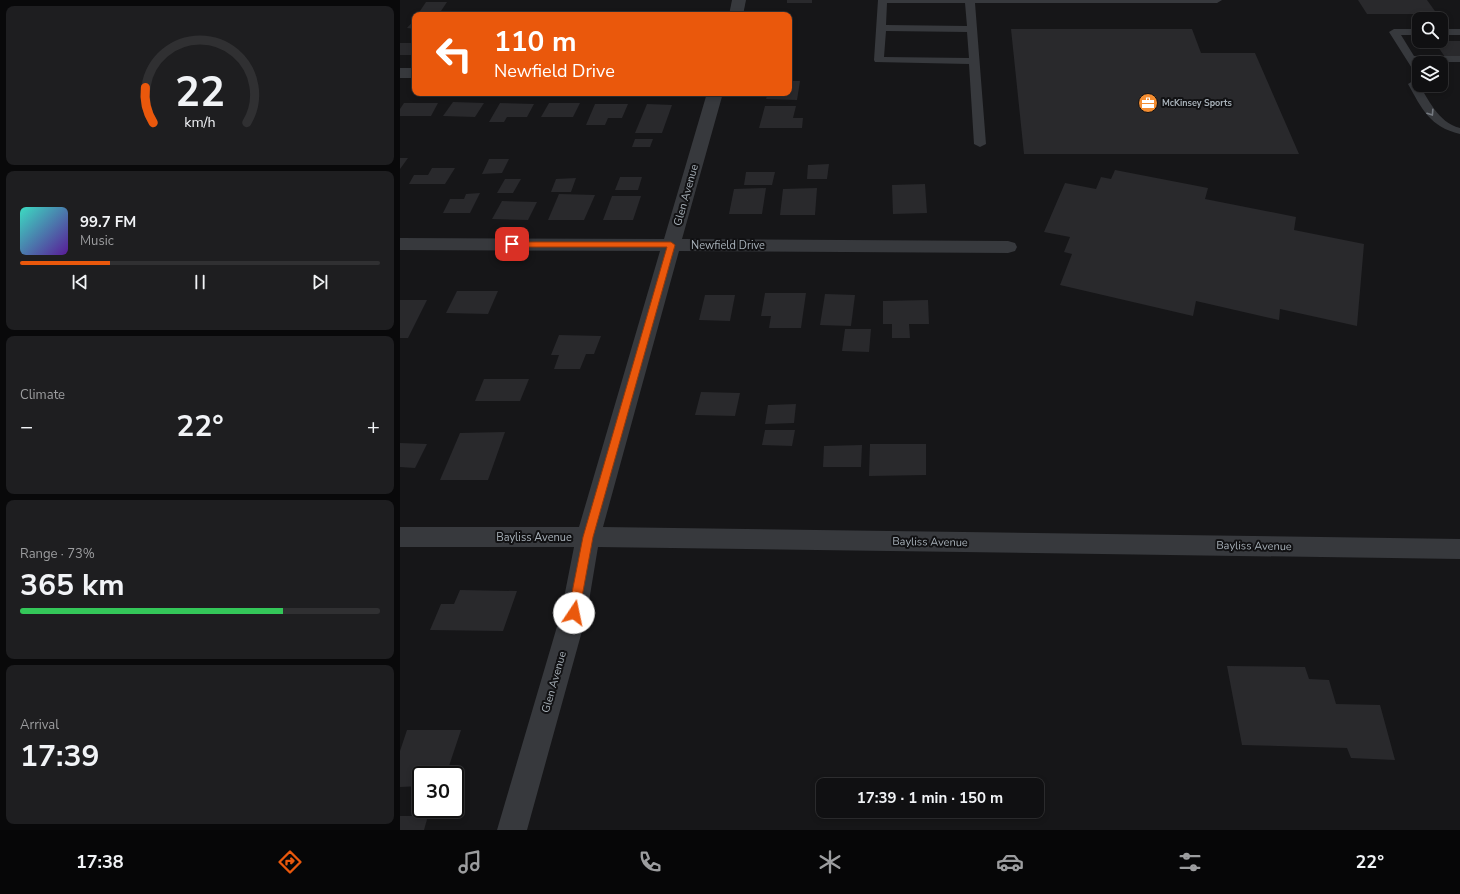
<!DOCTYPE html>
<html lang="en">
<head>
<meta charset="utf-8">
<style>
  :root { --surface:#101012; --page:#1e1e20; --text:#f1f3f6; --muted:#9c9d9f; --line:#303032; --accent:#ea580c }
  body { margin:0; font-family:"Nunito Sans",sans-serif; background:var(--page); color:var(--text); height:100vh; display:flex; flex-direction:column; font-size:15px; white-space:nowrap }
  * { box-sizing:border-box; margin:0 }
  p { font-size:13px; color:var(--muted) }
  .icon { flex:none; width:22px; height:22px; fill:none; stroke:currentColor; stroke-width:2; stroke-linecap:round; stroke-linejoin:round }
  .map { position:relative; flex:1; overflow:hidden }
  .panel { display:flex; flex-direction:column; gap:6px; padding:6px; background:#09090a; width:400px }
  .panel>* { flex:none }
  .hud { position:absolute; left:12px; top:12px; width:380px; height:84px; border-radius:8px; box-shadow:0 2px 6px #0003,0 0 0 1px var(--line); background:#ea580c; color:#fff; overflow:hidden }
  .buttons { position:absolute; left:1012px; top:12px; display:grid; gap:8px }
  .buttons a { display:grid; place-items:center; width:36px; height:36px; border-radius:8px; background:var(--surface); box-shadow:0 2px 6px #0003,0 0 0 1px var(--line); font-size:20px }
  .speed { position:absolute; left:12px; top:766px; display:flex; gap:8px; font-size:20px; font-weight:700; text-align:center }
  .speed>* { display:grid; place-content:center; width:52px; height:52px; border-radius:50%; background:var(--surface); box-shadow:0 2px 6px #0003,0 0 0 1px var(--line); line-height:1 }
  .speed .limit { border:2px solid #111; border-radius:6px; background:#fff; color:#111 }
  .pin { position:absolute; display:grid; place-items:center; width:34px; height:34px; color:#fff; margin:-17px; border-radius:8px; box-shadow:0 2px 6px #0006 }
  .me { position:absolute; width:44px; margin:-22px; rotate:11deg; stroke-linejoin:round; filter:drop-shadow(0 0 3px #0008) }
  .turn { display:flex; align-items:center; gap:14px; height:84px; padding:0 16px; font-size:18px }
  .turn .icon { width:52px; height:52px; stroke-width:2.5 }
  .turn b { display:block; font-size:28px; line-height:34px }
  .big { font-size:30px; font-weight:700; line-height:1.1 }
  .panel .widget { flex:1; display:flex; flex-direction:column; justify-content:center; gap:6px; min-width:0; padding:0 14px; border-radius:8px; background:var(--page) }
  .panel .dial { align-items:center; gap:0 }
  .dial svg { height:104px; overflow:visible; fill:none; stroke:var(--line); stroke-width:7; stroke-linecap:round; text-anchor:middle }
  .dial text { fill:var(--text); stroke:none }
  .song { display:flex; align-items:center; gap:12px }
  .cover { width:48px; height:48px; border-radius:6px; background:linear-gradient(135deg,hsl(170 70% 55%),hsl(270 70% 35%)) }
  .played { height:4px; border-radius:2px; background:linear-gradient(90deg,var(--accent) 25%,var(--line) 25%) }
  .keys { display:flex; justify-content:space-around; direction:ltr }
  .heat { display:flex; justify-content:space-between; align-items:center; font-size:22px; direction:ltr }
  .charge { height:6px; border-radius:3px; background:linear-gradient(90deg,#34c759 73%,var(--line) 0) }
  .trip { position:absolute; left:416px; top:778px; width:228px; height:40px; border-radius:8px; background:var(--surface); box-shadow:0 2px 6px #0003,0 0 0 1px var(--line); font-weight:700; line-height:40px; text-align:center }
  .menu { display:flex; height:64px; justify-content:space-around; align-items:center; background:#060607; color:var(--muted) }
  .menu .icon { width:28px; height:28px }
  .menu .selected { color:var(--accent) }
  .menu b { font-size:18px; color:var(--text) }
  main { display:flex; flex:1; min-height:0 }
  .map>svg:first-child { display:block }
</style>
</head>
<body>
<main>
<section class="panel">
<div class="widget dial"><svg viewBox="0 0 100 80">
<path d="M14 69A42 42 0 1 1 86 69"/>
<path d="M14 69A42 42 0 0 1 8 42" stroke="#ea580c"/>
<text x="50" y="56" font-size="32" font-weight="700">22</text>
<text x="50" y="72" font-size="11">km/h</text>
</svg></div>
<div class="widget">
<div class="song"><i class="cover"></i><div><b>99.7 FM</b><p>Music</p></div></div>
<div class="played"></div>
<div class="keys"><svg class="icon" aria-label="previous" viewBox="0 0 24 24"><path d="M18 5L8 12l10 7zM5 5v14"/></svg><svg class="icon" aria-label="pause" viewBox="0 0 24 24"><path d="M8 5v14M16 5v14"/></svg><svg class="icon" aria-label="next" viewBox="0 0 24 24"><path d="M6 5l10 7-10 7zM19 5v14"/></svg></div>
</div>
<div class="widget"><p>Climate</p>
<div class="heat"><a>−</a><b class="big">22°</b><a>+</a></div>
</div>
<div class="widget"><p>Range · 73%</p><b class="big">365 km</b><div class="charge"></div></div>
<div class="widget"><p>Arrival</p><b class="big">17:39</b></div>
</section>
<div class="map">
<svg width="1060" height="830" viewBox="0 0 1060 830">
  <rect width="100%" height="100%" fill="#161618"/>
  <g fill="#29292c">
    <rect x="387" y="0" width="25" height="3"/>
    <path d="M 958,0 L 1027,0 L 1037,14 L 967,14 Z"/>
    <path d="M 26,2 L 47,2 L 41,11 L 20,11 Z"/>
    <path d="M 15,19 L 15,29 L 7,28 Z"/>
    <path d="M 611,29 L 792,29 L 801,53 L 855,53 L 899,154 L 624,154 Z"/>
    <path d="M 1034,41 L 1060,41 L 1060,57 L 1045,57 Z"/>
    <rect x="0" y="43" width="15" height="12"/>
    <path d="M 389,81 L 400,81 L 397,100 L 366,99 L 368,93 L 389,93 Z"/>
    <path d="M 53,102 L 84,103 L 75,117 L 43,116 Z"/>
    <path d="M 4,103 L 38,103 L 31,116 L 0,116 L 0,109 Z"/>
    <path d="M 100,103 L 134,104 L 127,117 L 107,117 L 104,122 L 89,122 Z"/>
    <path d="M 149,103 L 180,103 L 173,117 L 141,117 Z"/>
    <path d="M 195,104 L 228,104 L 222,118 L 208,118 L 205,125 L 186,125 Z"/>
    <path d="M 247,104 L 272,105 L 262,133 L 235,133 Z"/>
    <path d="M 365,106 L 396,106 L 393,118 L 403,118 L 402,128 L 359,128 Z"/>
    <path d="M 235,139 L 253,139 L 250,147 L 232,147 Z"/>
    <path d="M 0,158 L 8,158 L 0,169 Z"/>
    <path d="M 89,159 L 109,159 L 102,173 L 82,174 Z"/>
    <path d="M 429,164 L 427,179 L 407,179 L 408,165 Z"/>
    <path d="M 32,168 L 55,168 L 45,184 L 9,184 L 14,175 L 28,175 Z"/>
    <path d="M 715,170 L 808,188 L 805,199 L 896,217 L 894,230 L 964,244 L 957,326 L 880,309 L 879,320 L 796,301 L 793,316 L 660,285 L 672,254 L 664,252 L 670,237 L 644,232 L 665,183 L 696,189 L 701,177 L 711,179 Z"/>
    <path d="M 346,172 L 375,172 L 372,185 L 344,185 Z"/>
    <path d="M 220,177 L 242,177 L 238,190 L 215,190 Z"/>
    <path d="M 176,178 L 171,192 L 151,192 L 156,179 Z"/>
    <path d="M 105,179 L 121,179 L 113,193 L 97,193 Z"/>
    <path d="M 525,184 L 527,213 L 493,214 L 492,185 Z"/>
    <path d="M 366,188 L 362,214 L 329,214 L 334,189 Z"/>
    <path d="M 417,188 L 415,215 L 380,215 L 383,189 Z"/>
    <path d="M 80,193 L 70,213 L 43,213 L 50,199 L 64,199 L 66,194 Z"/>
    <path d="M 159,194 L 195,195 L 184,220 L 148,220 Z"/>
    <path d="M 212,196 L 241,196 L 233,220 L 203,220 Z"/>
    <path d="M 102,201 L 137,202 L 128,220 L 92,219 Z"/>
    <path d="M 57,291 L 98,291 L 88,314 L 46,313 Z"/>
    <path d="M 365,293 L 406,293 L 401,328 L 369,328 L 371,316 L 361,316 Z"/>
    <path d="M 425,294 L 455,295 L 451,326 L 420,325 Z"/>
    <path d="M 305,295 L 335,295 L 330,321 L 299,320 Z"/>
    <path d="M 0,300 L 27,300 L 8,338 L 0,338 Z"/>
    <path d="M 528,300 L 529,324 L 509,324 L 510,338 L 492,338 L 492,324 L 483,324 L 483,301 Z"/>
    <path d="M 445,329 L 471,329 L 469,352 L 442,351 Z"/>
    <path d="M 159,335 L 201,336 L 194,354 L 186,354 L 180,369 L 154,369 L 159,355 L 151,355 Z"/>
    <path d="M 84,379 L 129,379 L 120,401 L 75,401 Z"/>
    <path d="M 301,392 L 340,393 L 335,416 L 295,415 Z"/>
    <path d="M 396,404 L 394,423 L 365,424 L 368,405 Z"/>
    <path d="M 365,430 L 395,430 L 392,446 L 362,445 Z"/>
    <path d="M 105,432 L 88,480 L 40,480 L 60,433 Z"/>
    <path d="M 0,443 L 27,444 L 15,468 L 0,467 Z"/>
    <path d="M 470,444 L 526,444 L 526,475 L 469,476 Z"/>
    <path d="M 462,445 L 461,467 L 423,467 L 424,446 Z"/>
    <path d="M 60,590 L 117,591 L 103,631 L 30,630 L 41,604 L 54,604 Z"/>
    <path d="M 827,666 L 905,667 L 909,679 L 929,680 L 936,704 L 980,705 L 995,760 L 951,758 L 947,748 L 842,745 Z"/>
    <path d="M 7,730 L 61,730 L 46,775 L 21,775 L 21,786 L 0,787 L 0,751 Z"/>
    <path d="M 0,816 L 28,816 L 24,830 L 0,830 Z"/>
  </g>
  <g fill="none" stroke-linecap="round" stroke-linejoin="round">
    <g fill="#37393d" fill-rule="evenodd">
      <path d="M 478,0 L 822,0 L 817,3 L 575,3 L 586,144 L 580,147 L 574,144 L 569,64 L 475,62 L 474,60 ZM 487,3 L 565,3 L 567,26 L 486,25 ZM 486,31 L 567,32 L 569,58 L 484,57 Z"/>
      <path d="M 994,29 L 1019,29 L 1019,35 L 1001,35 L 1014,56 L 1060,56 L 1060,62 L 1018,62 L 1019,74 L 1015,73 L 989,32 Z"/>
      <rect x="1041" y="29" width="19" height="6"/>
      <path d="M 1013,81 L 1017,82 C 1029,99 1037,122 1060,128 L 1060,134 C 1030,127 1022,109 1008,84 Z"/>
    </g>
    <g fill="#37393d" fill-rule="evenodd">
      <path d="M 332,0 L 346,0 L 343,15 L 329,15 Z"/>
      <rect x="0" y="68" width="15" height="10"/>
      <path d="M 307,93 L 323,93 L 282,239 L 608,241 L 615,243 L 617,247 L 615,251 L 608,253 L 279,251 L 203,527 L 1060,539 L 1060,559 L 198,547 L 187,613 L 127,830 L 97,830 L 161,613 L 174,547 L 0,547 L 0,527 L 179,527 L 260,251 L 0,250 L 0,238 L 264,239 Z"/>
    </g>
  </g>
  <defs><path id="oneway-chevron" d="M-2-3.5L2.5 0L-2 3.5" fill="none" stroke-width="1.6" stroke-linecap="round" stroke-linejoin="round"/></defs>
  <use stroke="#757a81" href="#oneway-chevron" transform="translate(1031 113) rotate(57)"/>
  <path fill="#ea580c" stroke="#983908" d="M 109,242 L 271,242 L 275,245 L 193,537 L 179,613 L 178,616 L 174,617 L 170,616 L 168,613 L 183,537 L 267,247 L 112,247 L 109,246 Z"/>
  <defs>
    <g id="office-disc" transform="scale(1)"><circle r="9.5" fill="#f48d31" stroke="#111113"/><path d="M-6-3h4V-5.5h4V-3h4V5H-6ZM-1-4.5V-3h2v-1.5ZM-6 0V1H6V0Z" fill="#fff"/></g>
  </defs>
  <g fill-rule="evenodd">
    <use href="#office-disc" x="748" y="103"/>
  </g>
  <g text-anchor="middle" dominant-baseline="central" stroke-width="4" stroke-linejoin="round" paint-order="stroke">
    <g font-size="9" font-weight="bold" fill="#a7b0b8" stroke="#111113" text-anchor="start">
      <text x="762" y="103">McKinsey Sports</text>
    </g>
    <g font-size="11" fill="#a7b0b8" stroke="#111113">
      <text transform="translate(286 195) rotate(-74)">Glen Avenue</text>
      <text x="328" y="245">Newfield Drive</text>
      <text x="134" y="537">Bayliss Avenue</text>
      <text transform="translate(530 542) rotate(1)">Bayliss Avenue</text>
      <text transform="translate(854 546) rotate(1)">Bayliss Avenue</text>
      <text transform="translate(154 682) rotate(-74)">Glen Avenue</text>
    </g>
  </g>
</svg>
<div class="buttons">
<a><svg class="icon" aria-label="search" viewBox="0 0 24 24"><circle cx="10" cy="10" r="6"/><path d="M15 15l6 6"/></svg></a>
<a><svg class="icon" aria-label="layers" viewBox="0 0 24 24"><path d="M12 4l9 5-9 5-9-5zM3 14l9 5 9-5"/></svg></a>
</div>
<div class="speed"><div class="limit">30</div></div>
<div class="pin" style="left:112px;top:244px;background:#d93025"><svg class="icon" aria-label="arrive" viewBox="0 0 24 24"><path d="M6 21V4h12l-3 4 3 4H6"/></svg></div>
<svg class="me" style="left:174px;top:613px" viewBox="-20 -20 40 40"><circle r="19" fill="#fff"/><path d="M0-13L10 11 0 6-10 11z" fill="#ea580c"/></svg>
<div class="trip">17:39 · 1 min · 150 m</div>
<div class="hud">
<div class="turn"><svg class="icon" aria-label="left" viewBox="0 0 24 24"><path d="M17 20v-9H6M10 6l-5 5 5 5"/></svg><div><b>110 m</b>Newfield Drive</div></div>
</div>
</div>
</main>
<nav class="menu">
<b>17:38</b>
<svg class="icon selected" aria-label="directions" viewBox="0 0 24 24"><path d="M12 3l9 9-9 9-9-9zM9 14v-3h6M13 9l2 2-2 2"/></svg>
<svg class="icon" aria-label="music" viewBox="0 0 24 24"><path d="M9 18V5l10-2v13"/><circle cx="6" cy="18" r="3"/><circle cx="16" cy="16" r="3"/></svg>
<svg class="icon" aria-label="phone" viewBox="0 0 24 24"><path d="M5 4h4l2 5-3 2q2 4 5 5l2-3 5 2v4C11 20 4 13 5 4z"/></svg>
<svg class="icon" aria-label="climate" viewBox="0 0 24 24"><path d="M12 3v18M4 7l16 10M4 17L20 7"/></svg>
<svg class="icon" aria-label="car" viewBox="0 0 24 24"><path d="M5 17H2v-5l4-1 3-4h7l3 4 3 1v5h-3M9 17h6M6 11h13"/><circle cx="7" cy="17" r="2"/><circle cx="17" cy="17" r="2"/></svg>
<svg class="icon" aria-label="filters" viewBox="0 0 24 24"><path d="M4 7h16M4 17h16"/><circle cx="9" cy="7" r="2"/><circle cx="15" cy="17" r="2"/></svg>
<b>22°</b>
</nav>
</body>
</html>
